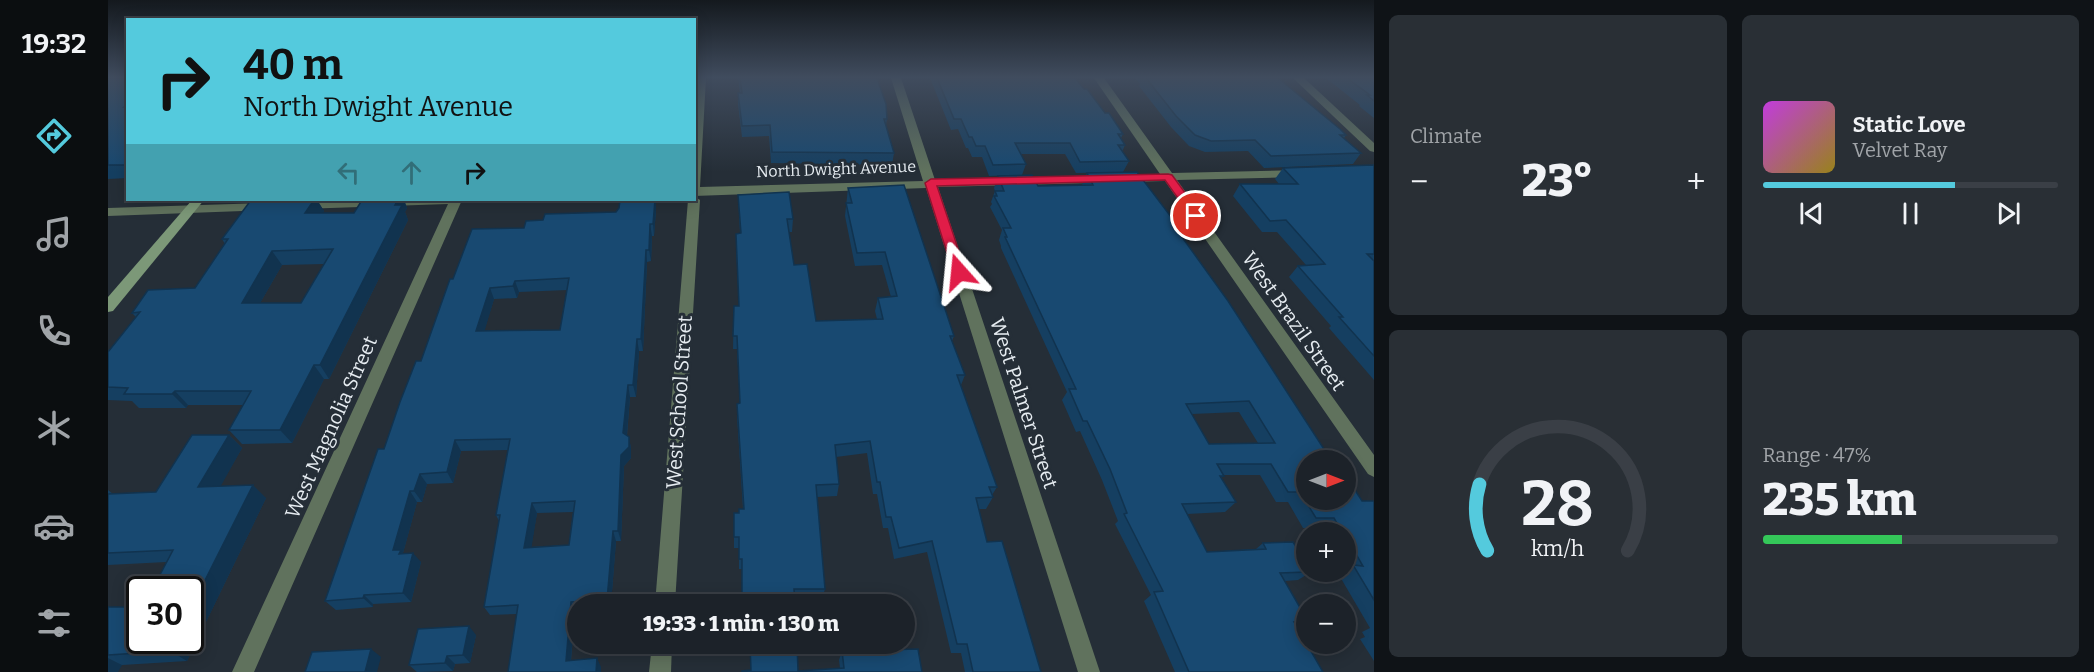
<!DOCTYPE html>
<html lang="en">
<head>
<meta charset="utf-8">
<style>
  :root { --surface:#1c2229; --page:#292f35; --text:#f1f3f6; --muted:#a0a4a8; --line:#3a3f46; --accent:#54cadd }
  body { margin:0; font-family:Bitter,serif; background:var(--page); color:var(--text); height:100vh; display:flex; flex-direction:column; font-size:22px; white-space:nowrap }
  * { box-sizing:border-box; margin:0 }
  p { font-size:20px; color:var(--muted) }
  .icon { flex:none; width:33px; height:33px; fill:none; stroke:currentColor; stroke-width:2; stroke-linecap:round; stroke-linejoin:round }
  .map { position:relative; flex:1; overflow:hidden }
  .details { display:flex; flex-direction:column; gap:15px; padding:15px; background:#0f1317; width:720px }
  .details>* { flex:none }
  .top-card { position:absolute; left:18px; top:18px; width:570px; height:183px; border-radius:0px; box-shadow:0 3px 15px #0003,0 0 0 2px var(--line); background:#54cadd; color:#111; overflow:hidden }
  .needle { width:39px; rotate:90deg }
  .fabs { position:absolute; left:1188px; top:450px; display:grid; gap:12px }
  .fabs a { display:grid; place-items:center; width:60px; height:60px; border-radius:50%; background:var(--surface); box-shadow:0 3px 15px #0003,0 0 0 2px var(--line); font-size:30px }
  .speed { position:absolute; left:18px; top:576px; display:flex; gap:12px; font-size:30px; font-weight:700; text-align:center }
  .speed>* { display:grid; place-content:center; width:78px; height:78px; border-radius:50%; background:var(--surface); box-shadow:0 3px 15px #0003,0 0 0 2px var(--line); line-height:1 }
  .speed .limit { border:3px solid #111; border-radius:9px; background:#fff; color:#111 }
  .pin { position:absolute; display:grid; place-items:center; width:51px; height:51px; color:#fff; margin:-26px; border:3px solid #fff; border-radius:50%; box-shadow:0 2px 6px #0007 }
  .me { position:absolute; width:66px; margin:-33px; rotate:342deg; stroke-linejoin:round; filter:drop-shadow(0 0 4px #0008) }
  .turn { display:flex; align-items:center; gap:21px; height:126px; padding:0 18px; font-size:27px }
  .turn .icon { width:78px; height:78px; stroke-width:2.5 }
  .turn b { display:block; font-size:42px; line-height:51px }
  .lanes { display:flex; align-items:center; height:57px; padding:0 18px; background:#0003; justify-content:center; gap:30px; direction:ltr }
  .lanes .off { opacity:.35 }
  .big { font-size:45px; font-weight:800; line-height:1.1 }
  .details .tile { flex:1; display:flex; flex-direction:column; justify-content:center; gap:9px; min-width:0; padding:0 21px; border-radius:9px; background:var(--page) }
  .details .dial { align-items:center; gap:0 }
  .dial svg { height:156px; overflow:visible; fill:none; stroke:var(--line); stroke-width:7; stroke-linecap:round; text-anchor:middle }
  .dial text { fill:var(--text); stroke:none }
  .song { display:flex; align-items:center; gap:18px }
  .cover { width:72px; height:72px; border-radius:9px; background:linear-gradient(135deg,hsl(290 70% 55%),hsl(50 70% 35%)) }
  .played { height:6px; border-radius:3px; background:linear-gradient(90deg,var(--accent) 65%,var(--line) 65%) }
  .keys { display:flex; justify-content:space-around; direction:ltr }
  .heat { display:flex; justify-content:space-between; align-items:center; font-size:33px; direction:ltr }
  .charge { height:9px; border-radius:4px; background:linear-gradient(90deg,#34c759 47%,var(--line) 0) }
  .details .tiles { flex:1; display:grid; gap:15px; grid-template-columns:repeat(2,1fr) }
  .trip { position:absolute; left:459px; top:594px; width:348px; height:60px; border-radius:30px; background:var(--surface); box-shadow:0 3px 15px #0003,0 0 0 2px var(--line); font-weight:800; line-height:60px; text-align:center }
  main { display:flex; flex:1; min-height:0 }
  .dock { display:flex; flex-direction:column; width:108px; justify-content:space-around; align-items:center; background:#0b0e10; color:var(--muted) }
  .dock .icon { width:42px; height:42px }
  .dock .on { color:var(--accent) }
  .dock b { font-size:27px; color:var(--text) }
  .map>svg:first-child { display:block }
</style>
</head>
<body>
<main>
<nav class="dock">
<b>19:32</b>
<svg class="icon on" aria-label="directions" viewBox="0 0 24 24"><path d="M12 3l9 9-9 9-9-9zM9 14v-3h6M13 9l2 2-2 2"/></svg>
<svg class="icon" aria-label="music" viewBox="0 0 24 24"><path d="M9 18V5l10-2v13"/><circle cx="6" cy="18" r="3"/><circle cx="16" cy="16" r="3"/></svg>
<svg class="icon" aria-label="phone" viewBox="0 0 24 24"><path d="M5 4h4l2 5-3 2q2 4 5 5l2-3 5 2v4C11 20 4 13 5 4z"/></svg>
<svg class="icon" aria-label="climate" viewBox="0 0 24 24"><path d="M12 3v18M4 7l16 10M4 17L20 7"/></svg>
<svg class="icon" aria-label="car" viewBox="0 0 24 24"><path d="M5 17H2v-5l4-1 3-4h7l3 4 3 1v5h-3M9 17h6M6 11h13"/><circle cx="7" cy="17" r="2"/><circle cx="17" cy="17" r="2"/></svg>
<svg class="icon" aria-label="filters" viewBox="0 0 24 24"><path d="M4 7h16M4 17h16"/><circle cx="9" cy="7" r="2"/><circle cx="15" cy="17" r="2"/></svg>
</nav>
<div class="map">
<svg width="1266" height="672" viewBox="0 0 1266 672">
  <rect width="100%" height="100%" fill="#252e37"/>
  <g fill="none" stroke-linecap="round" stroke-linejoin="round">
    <g fill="#60725d" fill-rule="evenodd">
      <path d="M 588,78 L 598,78 L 592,187 L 815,181 L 783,78 L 793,78 L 827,180 L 1052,174 L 986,78 L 996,78 L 1064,173 L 1193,170 L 1193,176 L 1189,177 L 1069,180 L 1266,455 L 1266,477 L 1260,474 L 1057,181 L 830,187 L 992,672 L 970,672 L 818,188 L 586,196 Z"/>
      <path d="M 1185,78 L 1196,78 L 1266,143 L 1266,152 L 1262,151 Z"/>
      <path d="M 586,196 L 592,200 L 567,604 L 547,604 L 580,200 L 586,200 Z"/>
      <path d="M 244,200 L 354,200 L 146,672 L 124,672 L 340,204 L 193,209 L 187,205 L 193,201 Z"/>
      <path d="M 157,203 L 161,204 L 163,207 L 161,210 L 0,216 L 0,208 Z"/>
      <path d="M 544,644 L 564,644 L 563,672 L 541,672 Z"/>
    </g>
    <path fill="#7c9878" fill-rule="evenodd" d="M 84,200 L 96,200 L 5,311 L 0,312 L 0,297 Z"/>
  </g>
  <g fill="#153f61" fill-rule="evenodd">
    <path d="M 0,78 L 20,78 L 20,178 L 0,179 Z"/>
    <path d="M 630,78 L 769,78 L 779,119 L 778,125 L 786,153 L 784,165 L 663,163 L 661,136 L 634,137 L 630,104 L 630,93 L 632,93 Z"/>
    <path d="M 822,78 L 967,78 L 976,89 L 1015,134 L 1013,138 L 1017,145 L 1014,152 L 1021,161 L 1015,172 L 968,173 L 957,154 L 913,154 L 918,164 L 914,175 L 881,176 L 874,157 L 864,157 L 860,148 L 858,148 L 850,129 L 843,130 Z"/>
    <path d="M 1027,78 L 1170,78 L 1238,135 L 1236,138 L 1253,153 L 1245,164 L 1156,168 L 1140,151 L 1097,152 L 1081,146 L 1063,127 L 1031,86 L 1032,84 Z"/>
    <path d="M 1218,78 L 1266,78 L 1266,118 L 1251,106 L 1252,105 Z"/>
    <path d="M 1266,165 L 1266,380 L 1221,328 L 1223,326 L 1181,277 L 1190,266 L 1198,265 L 1169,232 L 1154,232 L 1125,196 L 1132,184 L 1171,184 L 1167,179 L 1175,168 Z"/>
    <path d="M 979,173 L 1070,226 L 1068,229 L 1223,460 L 1254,501 L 1266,502 L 1266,661 L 1252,639 L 1257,637 L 1254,632 L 1262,628 L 1231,575 L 1236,572 L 1238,572 L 1238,532 L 1215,532 L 1212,528 L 1195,528 L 1180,502 L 1168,502 L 1152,475 L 1115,475 L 1116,476 L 1113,478 L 1128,502 L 1117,512 L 1079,514 L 1099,552 L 1148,549 L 1155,543 L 1203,572 L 1190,580 L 1177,581 L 1198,618 L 1198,623 L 1189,628 L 1215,672 L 1067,672 L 1036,601 L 1043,595 L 1007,524 L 1010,521 L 994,480 L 972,431 L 968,432 L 954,400 L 959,392 L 893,248 L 893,246 L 891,240 L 894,230 L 882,207 L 884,204 L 883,202 L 887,191 L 886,188 L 890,176 L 930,186 L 974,185 ZM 1131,412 L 1150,443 L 1101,444 L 1084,414 Z"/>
    <path d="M 740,188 L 846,336 L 844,341 L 857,375 L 853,385 L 889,487 L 884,495 L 885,497 L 878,509 L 871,509 L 879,542 L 933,672 L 857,672 L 853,653 L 843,653 L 819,552 L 786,559 L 780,528 L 775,528 L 769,494 L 765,494 L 759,453 L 728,457 L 731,484 L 729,496 L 709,497 L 717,589 L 714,599 L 687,599 L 634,569 L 631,569 L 631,548 L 626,548 L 626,537 L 631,513 L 635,509 L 629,416 L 629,404 L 632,403 L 629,349 L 625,349 L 626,306 L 631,306 L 628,246 L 628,234 L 632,233 L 630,195 L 685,219 L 684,232 L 681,232 L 686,265 L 708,321 L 769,319 L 767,311 L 770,298 L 783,297 L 774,265 L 747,266 L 737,216 Z"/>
    <path d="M 143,200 L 209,200 L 216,211 L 214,213 L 246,213 L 254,200 L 296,200 L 299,208 L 297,212 L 300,220 L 221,379 L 216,379 L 184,443 L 134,444 L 121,430 L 135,405 L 80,405 L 78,408 L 31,408 L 24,401 L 0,400 L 0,352 L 28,317 L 24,313 L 87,288 L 117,244 L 114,239 ZM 216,264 L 193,303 L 152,303 L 174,265 Z"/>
    <path d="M 547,200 L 548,210 L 546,236 L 544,236 L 543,261 L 539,262 L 535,351 L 531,351 L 528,397 L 522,397 L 519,436 L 521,437 L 523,449 L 523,458 L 516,466 L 513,541 L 508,541 L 503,604 L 470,604 L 470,611 L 467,611 L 463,661 L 493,667 L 400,672 L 409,614 L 382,615 L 376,607 L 391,521 L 388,515 L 400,450 L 353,451 L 345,483 L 319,484 L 314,502 L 309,502 L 295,553 L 313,562 L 303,602 L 265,604 L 265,607 L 228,610 L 217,601 L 276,449 L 313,361 L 345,279 L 416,228 L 435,220 L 508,212 ZM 459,290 L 452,330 L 376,331 L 386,299 L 409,298 L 411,292 ZM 465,512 L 461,545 L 423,547 L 429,513 Z"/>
    <path d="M 121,435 L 134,448 L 112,486 L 158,498 L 79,661 L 14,665 L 0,672 L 0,607 L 32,640 L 58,562 L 0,565 L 0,490 L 5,494 L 48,492 Z"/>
    <path d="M 368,635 L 362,663 L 347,664 L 345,671 L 309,672 L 301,665 Z"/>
    <path d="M 641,644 L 689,644 L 690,671 L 732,668 L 731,660 L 734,651 L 810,649 L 814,672 L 634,672 L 634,671 L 643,670 Z"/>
  </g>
  <g fill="#11334f">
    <path d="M 206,200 L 209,200 L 216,211 L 205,228 L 197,213 Z"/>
    <path d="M 290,200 L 296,200 L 299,208 L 297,212 L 300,220 L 221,379 L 212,365 Z"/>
    <path d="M 547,200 L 548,210 L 546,236 L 545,224 Z"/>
    <path d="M 542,224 L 544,236 L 543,261 L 541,250 Z"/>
    <path d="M 538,250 L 539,262 L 535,351 L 533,339 Z"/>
    <path d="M 164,251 L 174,265 L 144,317 L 134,303 Z"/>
    <path d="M 407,281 L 411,292 L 409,298 L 405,286 Z"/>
    <path d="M 382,288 L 386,299 L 373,343 L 368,331 Z"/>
    <path d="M 529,339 L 531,351 L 528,397 L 525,385 Z"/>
    <path d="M 206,365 L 216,379 L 184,443 L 172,430 Z"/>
    <path d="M 520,385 L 522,397 L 518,444 L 515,433 Z"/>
    <path d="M 67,391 L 80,405 L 78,408 L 64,394 Z"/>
    <path d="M 121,435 L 134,448 L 105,500 L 90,487 Z"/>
    <path d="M 521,437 L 523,449 L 523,458 L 516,466 L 513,541 L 510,531 L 513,455 Z"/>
    <path d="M 347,440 L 353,451 L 345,483 L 339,472 Z"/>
    <path d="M 312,474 L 319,484 L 314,502 L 306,491 Z"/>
    <path d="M 145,485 L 158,498 L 79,661 L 62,651 L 67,640 L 82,640 L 82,610 Z"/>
    <path d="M 302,491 L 309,502 L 295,553 L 301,560 L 285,550 Z"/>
    <path d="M 424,503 L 429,513 L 422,557 L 416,548 Z"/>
    <path d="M 505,531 L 508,541 L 503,604 L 501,604 L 499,600 Z"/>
    <path d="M 305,553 L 313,562 L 303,602 L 295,593 Z"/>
    <path d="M 256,595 L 265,604 L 265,607 L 255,598 Z"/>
    <path d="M 463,602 L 467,611 L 462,669 L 458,661 Z"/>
    <path d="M 361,626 L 368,635 L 362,663 L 355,655 Z"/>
    <path d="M 263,649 L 273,657 L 269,672 L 257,672 Z"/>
    <path d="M 339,656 L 347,664 L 345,671 L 337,663 Z"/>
    <path d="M 0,658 L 14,665 L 10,672 L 0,672 Z"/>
    <path d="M 489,658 L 493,667 L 493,672 L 488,672 Z"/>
  </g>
  <g fill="#184971" stroke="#11334f" stroke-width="1.5" fill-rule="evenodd">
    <path d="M 0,78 L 20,78 L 20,104 L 16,107 L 20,107 L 20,165 L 0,165 Z"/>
    <path d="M 632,78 L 769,78 L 778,104 L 779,119 L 776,119 L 786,153 L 664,152 L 662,125 L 634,126 L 630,93 L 634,93 Z"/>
    <path d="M 829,78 L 967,78 L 976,89 L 979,89 L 997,113 L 1001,113 L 1015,134 L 1010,134 L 1017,145 L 1010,145 L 1021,161 L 972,162 L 962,143 L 907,143 L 918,164 L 885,165 L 877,146 L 868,146 L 864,137 L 861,137 L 853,119 L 846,119 Z"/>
    <path d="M 1038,78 L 1170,78 L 1232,129 L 1238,135 L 1232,135 L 1253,153 L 1163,156 L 1147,140 L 1103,141 L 1087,135 L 1068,116 Z"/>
    <path d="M 1239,78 L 1266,78 L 1266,101 L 1259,95 L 1262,95 Z"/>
    <path d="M 1266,165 L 1266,254 L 1259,254 L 1266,261 L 1266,356 L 1231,317 L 1235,317 L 1190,266 L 1217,264 L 1178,220 L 1162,221 L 1132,184 L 1190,184 L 1175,168 Z"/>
    <path d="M 1029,172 L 1070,226 L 1066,226 L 1120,301 L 1223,460 L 1227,460 L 1198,460 L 1198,500 L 1238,500 L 1238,476 L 1254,501 L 1265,501 L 1266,502 L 1266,600 L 1245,565 L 1255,566 L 1238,537 L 1238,532 L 1234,532 L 1226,518 L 1208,518 L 1192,492 L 1180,492 L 1163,464 L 1109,464 L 1116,476 L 1112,476 L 1128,502 L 1074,504 L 1099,552 L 1158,549 L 1155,543 L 1185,542 L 1198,563 L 1199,572 L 1172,573 L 1198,618 L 1198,621 L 1186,622 L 1215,672 L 1081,672 L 1046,592 L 1055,591 L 1016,514 L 1019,513 L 1002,469 L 979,421 L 975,421 L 961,389 L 968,389 L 897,237 L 899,237 L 895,228 L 903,228 L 886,196 L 889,196 L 887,191 L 896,191 L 890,176 L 924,175 L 930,186 L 985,185 L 979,173 ZM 1141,401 L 1167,443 L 1101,444 L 1078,404 Z"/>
    <path d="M 796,185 L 846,336 L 842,336 L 857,375 L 849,375 L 889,487 L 881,487 L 885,497 L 868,498 L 879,542 L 894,541 L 933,672 L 865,672 L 859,644 L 849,644 L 824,541 L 791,548 L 783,517 L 778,517 L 772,482 L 769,482 L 762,441 L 727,445 L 731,484 L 708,485 L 717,589 L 686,589 L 687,604 L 634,604 L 634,559 L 631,559 L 631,537 L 626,537 L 626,513 L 631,513 L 631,509 L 636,509 L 629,404 L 632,403 L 629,336 L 625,336 L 626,306 L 631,306 L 628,234 L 633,233 L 630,195 L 681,192 L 685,219 L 679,219 L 686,265 L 699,264 L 708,321 L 775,319 L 770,298 L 789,296 L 777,252 L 749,253 L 738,203 L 744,203 L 740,188 Z"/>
    <path d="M 143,200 L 206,200 L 197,213 L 246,213 L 254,200 L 290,200 L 287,205 L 294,205 L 212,365 L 206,365 L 172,430 L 121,430 L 143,391 L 67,391 L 64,394 L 16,394 L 20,388 L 0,387 L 0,352 L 32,312 L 24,313 L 40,290 L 87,288 L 120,239 L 114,239 ZM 225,249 L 193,303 L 134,303 L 164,251 Z"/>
    <path d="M 512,200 L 547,200 L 545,224 L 542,224 L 541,250 L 538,250 L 533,339 L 529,339 L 525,385 L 520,385 L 515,433 L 521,437 L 521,447 L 513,455 L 510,531 L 505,531 L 499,600 L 463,602 L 458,661 L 489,658 L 488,672 L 400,672 L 410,605 L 376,607 L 392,515 L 388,515 L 402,439 L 347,440 L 339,472 L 312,474 L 306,491 L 302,491 L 285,550 L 293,550 L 291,554 L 305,553 L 295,593 L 256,595 L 255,598 L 217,601 L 270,449 L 276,449 L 292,402 L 308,361 L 313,361 L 342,279 L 345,279 L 364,229 L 416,228 L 418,221 L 435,220 L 437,214 L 508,212 L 511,208 ZM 461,278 L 452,330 L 368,331 L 382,288 L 405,286 L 407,281 ZM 467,501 L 461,545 L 416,548 L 424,503 Z"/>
    <path d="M 84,435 L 121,435 L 90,487 L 145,485 L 82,610 L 82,590 L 44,590 L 65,550 L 0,553 L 0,494 L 48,492 Z"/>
    <path d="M 0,607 L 32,607 L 32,640 L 67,640 L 62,651 L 0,655 Z"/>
    <path d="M 361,626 L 355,655 L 339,656 L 337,663 L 301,665 L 310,629 Z"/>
    <path d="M 642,644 L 689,644 L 690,671 L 736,668 L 734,651 L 810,649 L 814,672 L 634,672 L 634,671 L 643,670 Z"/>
    <path d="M 263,649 L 257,672 L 197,672 L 204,652 Z"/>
  </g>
  <linearGradient id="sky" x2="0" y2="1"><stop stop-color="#14191e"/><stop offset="0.45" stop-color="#404c5e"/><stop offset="1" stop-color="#404c5e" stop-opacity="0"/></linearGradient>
  <rect width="1266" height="172" fill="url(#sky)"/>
  <path fill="#e11d48" stroke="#92132f" stroke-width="1.5" d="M 1060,174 L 1064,175 L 1092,213 L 1092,218 L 1084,218 L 1057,180 L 829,186 L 858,272 L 851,276 L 845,272 L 817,183 L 823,179 Z"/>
  <g text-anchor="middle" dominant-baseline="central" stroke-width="6" stroke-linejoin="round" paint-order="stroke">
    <g font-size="16" fill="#e6ecf1" stroke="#252e37">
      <text transform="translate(728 169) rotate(-2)">North Dwight Avenue</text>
    </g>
    <g font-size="20" fill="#e6ecf1" stroke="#252e37">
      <text transform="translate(1186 321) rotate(55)">West Brazil Street</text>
      <text transform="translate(571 402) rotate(-86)">West School Street</text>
      <text transform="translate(916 403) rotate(72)">West Palmer Street</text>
      <text transform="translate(223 427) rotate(-66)">West Magnolia Street</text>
    </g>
  </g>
</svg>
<div class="fabs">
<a><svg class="needle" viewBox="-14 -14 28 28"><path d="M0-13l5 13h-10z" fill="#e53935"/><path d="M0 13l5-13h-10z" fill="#a0a4a8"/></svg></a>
<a>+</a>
<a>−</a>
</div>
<div class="speed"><div class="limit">30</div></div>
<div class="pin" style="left:1088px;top:216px;background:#d93025"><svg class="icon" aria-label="arrive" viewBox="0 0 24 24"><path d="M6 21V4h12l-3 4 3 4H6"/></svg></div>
<svg class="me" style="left:851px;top:272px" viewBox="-20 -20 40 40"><path d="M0-17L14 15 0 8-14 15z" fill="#e11d48" stroke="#fff" stroke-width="4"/></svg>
<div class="trip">19:33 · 1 min · 130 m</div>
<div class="top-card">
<div class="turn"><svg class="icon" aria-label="right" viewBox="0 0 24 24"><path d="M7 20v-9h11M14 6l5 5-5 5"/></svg><div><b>40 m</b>North Dwight Avenue</div></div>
<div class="lanes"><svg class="icon off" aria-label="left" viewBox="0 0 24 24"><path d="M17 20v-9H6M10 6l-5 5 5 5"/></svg><svg class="icon off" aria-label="ahead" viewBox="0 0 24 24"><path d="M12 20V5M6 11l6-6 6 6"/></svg><svg class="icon" aria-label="right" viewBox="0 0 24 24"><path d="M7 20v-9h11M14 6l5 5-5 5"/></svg></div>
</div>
</div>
<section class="details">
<div class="tiles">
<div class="tile"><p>Climate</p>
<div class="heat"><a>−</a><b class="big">23°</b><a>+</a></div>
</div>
<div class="tile">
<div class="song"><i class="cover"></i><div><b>Static Love</b><p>Velvet Ray</p></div></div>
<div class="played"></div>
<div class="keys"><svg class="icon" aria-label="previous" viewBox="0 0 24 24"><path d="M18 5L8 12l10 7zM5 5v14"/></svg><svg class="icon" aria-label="pause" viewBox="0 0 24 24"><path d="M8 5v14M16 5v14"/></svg><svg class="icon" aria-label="next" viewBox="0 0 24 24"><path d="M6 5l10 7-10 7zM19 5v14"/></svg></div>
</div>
<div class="tile dial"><svg viewBox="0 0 100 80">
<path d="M14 69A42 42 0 1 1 86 69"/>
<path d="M14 69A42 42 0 0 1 10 35" stroke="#54cadd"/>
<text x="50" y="56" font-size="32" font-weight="700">28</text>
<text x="50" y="72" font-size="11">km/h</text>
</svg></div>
<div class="tile"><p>Range · 47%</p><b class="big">235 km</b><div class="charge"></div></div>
</div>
</section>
</main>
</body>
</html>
